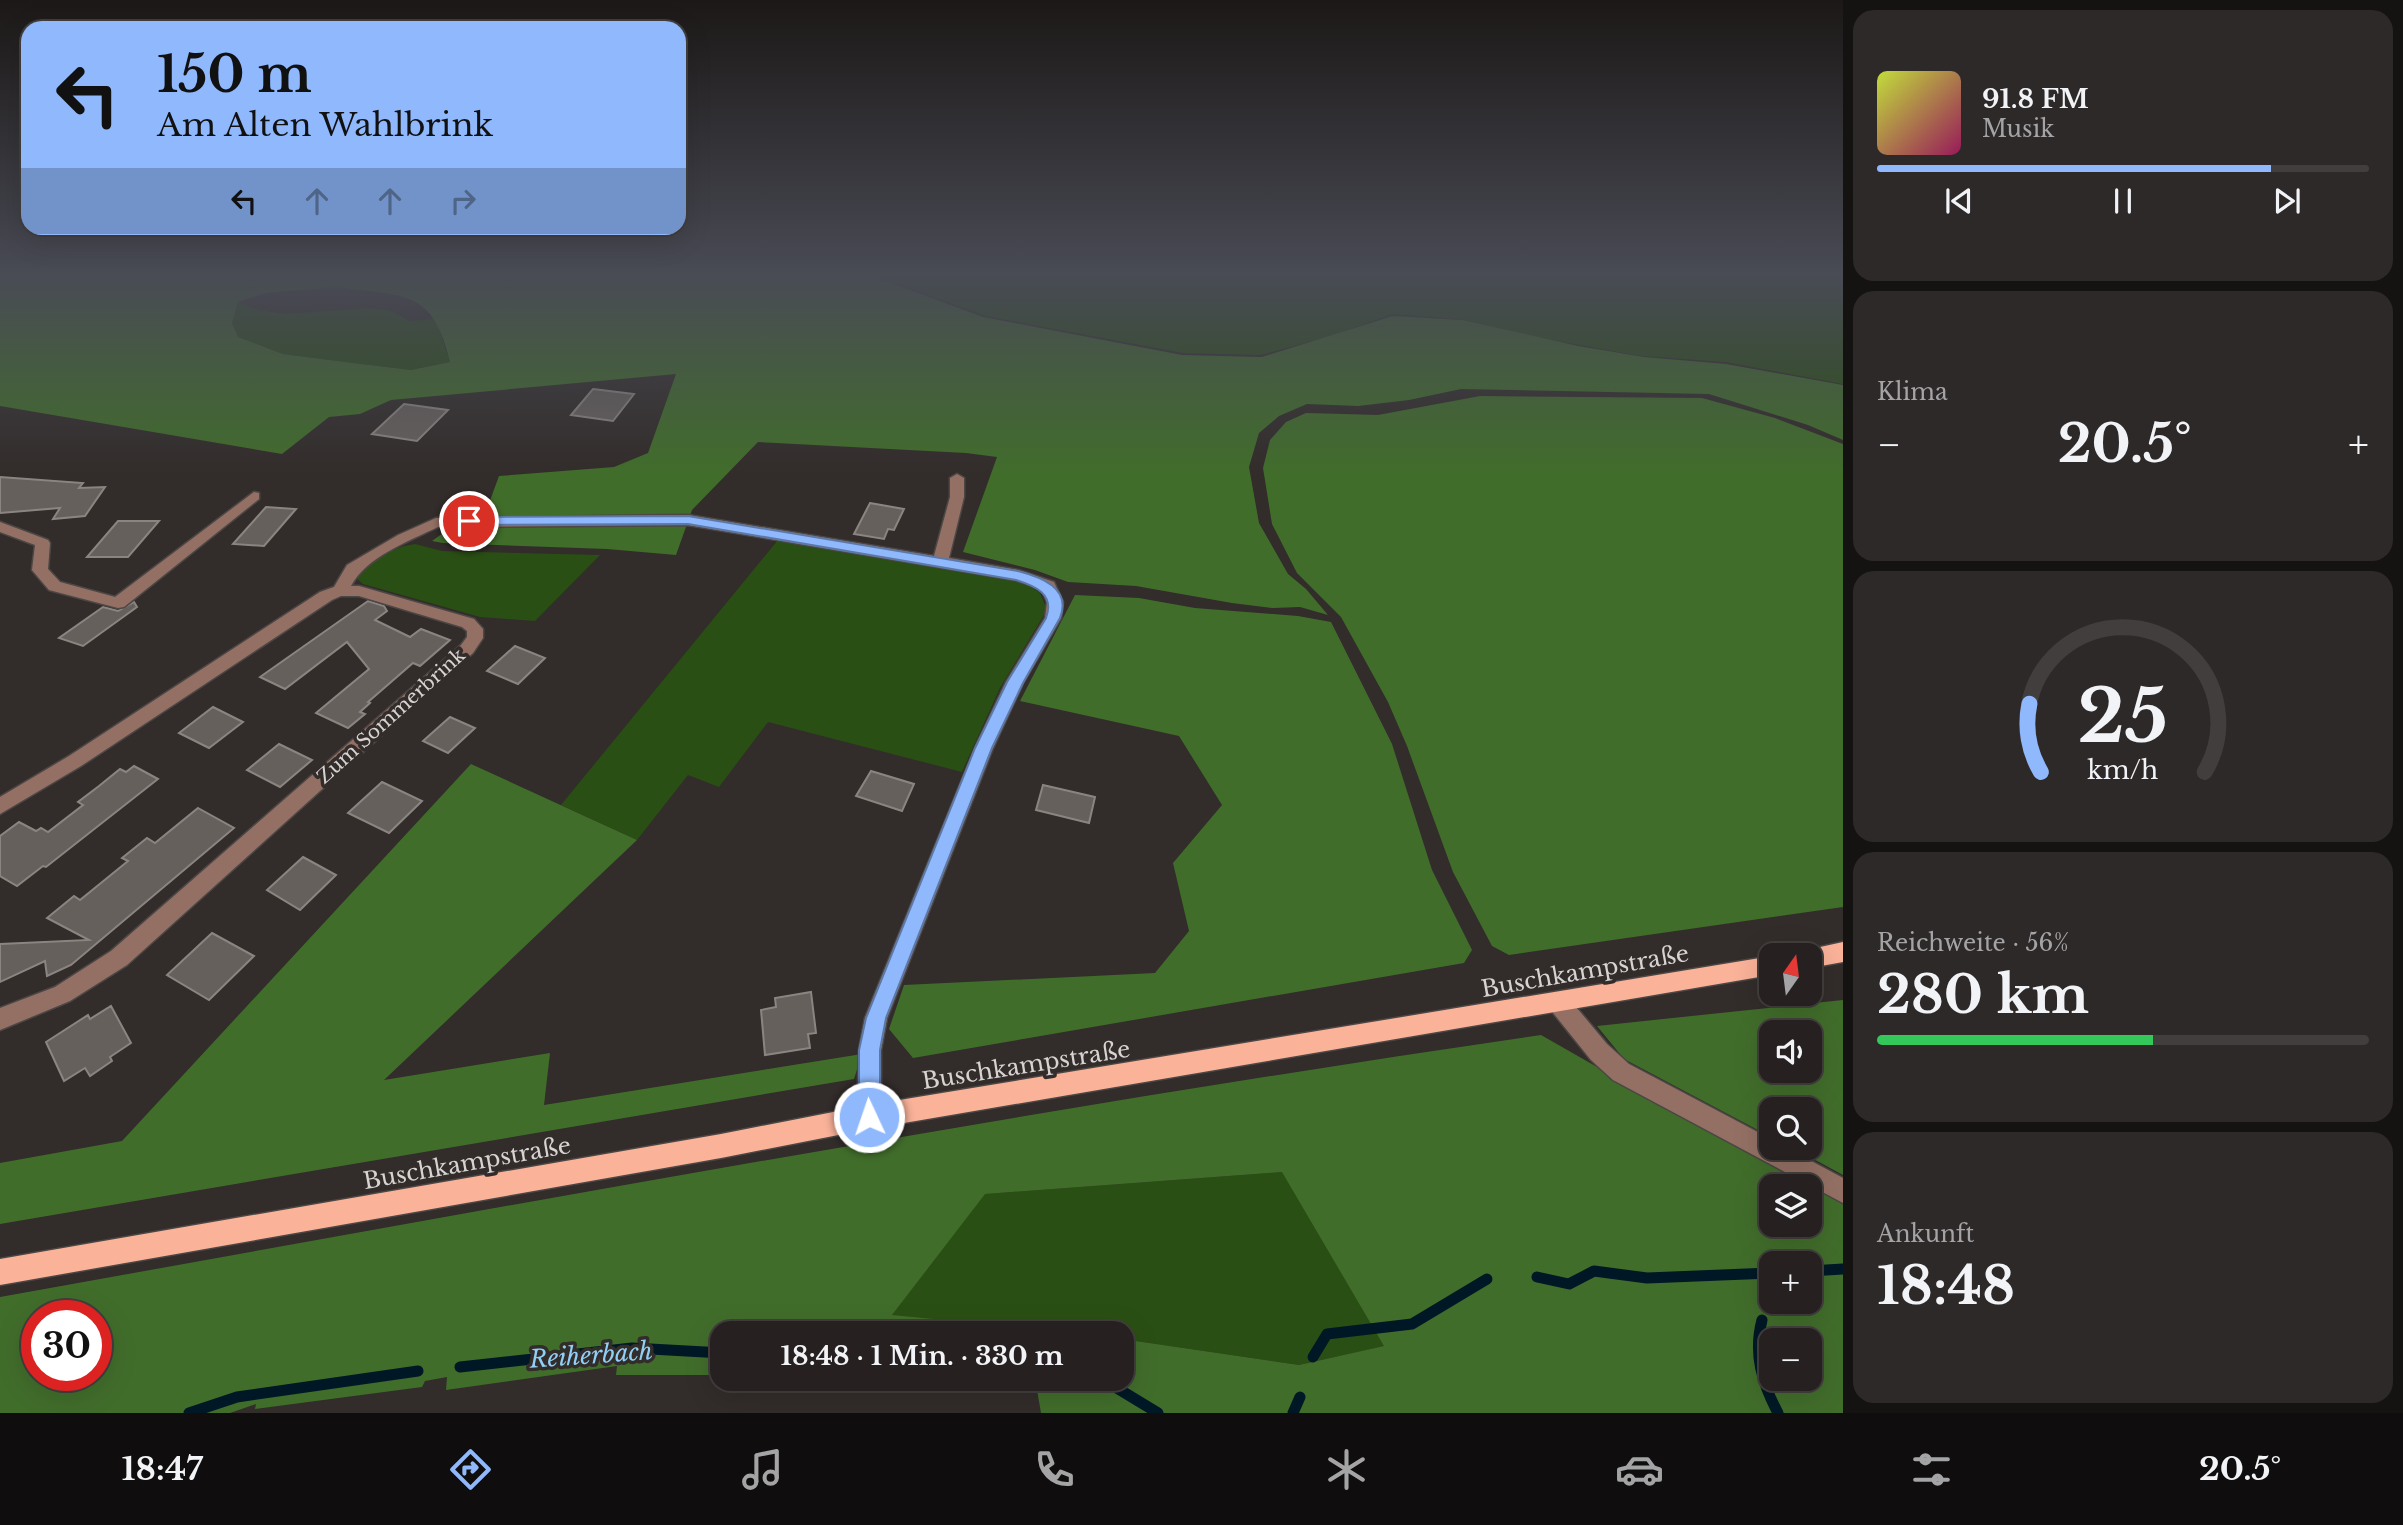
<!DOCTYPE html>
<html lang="de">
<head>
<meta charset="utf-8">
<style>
  :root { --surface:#262120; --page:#2e2929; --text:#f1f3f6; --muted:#a4a3a5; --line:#423e3e; --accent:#8fb8fd }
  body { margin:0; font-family:"Libre Baskerville",serif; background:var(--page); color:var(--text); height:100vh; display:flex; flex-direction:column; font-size:26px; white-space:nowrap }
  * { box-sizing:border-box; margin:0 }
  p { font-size:23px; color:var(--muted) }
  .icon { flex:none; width:38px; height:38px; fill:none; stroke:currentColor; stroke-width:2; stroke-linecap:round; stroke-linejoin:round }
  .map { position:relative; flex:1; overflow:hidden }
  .side { display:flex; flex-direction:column; gap:10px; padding:10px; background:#151212; width:560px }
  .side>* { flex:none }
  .banner { position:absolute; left:21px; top:21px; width:665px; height:214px; border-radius:21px; box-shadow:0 7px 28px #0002,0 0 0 2px var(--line); background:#8fb8fd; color:#111; overflow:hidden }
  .needle { width:46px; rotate:14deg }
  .fabs { position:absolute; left:1759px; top:943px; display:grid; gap:14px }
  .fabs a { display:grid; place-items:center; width:63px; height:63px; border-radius:14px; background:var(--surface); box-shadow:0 7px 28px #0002,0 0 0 2px var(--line); font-size:35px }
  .speed { position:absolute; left:21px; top:1300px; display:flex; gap:14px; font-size:35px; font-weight:700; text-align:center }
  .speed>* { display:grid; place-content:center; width:91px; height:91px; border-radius:50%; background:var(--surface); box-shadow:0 7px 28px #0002,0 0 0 2px var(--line); line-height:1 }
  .speed .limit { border:10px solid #d22; background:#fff; color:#111 }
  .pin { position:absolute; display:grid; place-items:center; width:60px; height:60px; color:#fff; margin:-30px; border:4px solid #fff; border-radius:50%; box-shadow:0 2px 7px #0007 }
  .me { position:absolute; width:77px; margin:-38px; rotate:357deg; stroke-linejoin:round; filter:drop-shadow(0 0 5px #0008) }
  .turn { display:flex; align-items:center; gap:24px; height:147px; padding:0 21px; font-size:32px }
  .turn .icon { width:91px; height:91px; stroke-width:2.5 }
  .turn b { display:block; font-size:49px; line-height:60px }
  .lanes { display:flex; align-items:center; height:66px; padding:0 21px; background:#0003; justify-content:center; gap:35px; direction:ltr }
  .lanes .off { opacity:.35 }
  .big { font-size:52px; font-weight:700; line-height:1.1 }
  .side .tile { flex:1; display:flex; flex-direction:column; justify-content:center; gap:10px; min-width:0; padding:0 24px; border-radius:21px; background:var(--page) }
  .side .dial { align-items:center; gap:0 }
  .dial svg { height:182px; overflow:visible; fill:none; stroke:var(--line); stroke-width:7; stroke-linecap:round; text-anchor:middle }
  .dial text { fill:var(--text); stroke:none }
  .song { display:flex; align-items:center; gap:21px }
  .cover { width:84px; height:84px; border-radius:10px; background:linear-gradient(135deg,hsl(70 70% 55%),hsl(330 70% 35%)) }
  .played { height:7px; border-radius:4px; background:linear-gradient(90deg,var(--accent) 80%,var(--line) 80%) }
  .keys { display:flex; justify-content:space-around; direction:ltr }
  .heat { display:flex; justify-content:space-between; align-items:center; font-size:38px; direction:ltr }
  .charge { height:10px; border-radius:5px; background:linear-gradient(90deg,#34c759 56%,var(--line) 0) }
  .trip { position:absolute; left:710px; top:1321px; width:424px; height:70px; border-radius:21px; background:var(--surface); box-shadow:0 7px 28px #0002,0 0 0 2px var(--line); font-weight:700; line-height:70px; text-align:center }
  .tabs { display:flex; height:112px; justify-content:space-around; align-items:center; background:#0f0d0d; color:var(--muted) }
  .tabs .icon { width:49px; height:49px }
  .tabs .on { color:var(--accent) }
  .tabs b { font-size:32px; color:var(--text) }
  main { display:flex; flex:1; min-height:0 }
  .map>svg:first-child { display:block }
</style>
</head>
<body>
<main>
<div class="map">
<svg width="1843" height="1413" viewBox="0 0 1843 1413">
  <rect width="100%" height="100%" fill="#322c2a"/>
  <g fill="#2a4f14">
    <path d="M 879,277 L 1843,277 L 1843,384 L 1726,362 L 1641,356 L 1540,338 L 1461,319 L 1392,314 L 1334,335 L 1261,355 L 1183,353 L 986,316 Z"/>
    <path d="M 238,302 L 260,310 L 285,314 L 367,308 L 390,310 L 409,321 L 436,319 L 450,362 L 411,370 L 344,362 L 283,354 L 238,337 L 232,323 Z"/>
    <path d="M 778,540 L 1024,581 L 1040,593 L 1047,610 L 1000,688 L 962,772 L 768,722 L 719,787 L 688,775 L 637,840 L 561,805 Z"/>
    <path d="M 415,544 L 442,551 L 600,555 L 535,621 L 480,617 L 363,584 L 356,578 C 366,559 395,547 415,544 Z"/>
    <path d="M 1283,1172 L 1385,1346 L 1299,1365 L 1122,1339 L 1122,1334 L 1082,1333 L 891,1316 L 984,1194 Z"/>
  </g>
  <g fill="#416d2b" fill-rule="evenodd">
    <path d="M 0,277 L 874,277 L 983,317 L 1182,355 L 1262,357 L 1393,316 L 1463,320 L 1578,346 L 1644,357 L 1726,364 L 1843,385 L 1843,440 L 1808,425 L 1709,394 L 1461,389 L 1409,400 L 1358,406 L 1307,404 L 1279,416 L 1259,433 L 1249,467 L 1259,523 L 1288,574 L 1306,589 L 1328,615 L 1300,607 L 1273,608 L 1232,603 L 1136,586 L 1068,582 L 1035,570 L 963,552 L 997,457 L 966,453 L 758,442 L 692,510 L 676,555 L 607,549 L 443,543 L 432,541 L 475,510 L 488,506 L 499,476 L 614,467 L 648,453 L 676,374 L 391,400 L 360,414 L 329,417 L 282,454 L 0,406 ZM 338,287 C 404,297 433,288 450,362 L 411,370 L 345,362 L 283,354 L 238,337 L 232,323 L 238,302 L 266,293 Z"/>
    <path d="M 1480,396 L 1702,398 L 1775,418 L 1843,444 L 1843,907 L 1509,955 L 1492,946 L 1453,872 L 1407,746 L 1388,702 L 1341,617 L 1297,573 L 1272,524 L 1263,468 L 1270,440 L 1286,422 L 1306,413 L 1378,415 Z"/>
    <path d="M 1075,595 L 1139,598 L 1195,608 L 1298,616 L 1331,622 L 1392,744 L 1432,870 L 1472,950 L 1464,963 L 913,1058 L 889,1029 L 904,985 L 1155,973 L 1189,931 L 1173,863 L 1222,805 L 1179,736 L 1020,701 Z"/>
    <path d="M 471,764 L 637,840 L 384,1080 L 550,1053 L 544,1105 L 862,1054 L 854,1079 L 0,1224 L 0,1163 L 122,1141 Z"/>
    <path d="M 1843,1000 L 1843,1175 L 1793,1148 L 1810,1148 L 1810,1110 L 1771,1110 L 1771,1137 L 1624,1059 L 1597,1026 ZM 1771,1032 L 1810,1032 L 1810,1071 L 1771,1071 Z"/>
    <path d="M 1541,1035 L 1704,1128 L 1843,1197 L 1843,1413 L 1041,1413 L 1036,1384 L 894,1379 L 1122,1379 L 1122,1339 L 1299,1365 L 1384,1346 L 1282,1172 L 985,1194 L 892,1315 L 1082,1333 L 723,1334 L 723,1375 L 616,1375 L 617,1366 L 446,1390 L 447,1377 L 425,1381 L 422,1387 L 255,1409 L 256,1404 L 230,1413 L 0,1413 L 0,1297 C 513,1205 1025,1110 1541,1035 ZM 1771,1186 L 1810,1186 L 1810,1225 L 1771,1225 ZM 1771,1264 L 1810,1264 L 1810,1302 L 1771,1302 ZM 37,1316 L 96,1316 L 96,1376 L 37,1376 ZM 1771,1340 L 1810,1340 L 1810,1379 L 1771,1379 Z"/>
  </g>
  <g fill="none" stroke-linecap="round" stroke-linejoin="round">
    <g stroke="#001826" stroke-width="11">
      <path d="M 1810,1271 L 1843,1269"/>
      <path d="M 1537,1277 L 1569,1284 L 1594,1271 L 1647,1278 L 1771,1273"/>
      <path d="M 1762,1320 C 1753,1354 1762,1383 1778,1413"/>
      <path d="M 1313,1357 L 1327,1334 L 1412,1324 L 1487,1279"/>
      <path d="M 460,1367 L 632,1348 L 723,1353"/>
      <path d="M 1102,1379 L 1158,1413"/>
      <path d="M 189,1413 L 237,1397 L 418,1371"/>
      <path d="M 1293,1413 L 1300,1397"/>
    </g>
  </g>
  <g fill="#66605d" stroke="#8b8582" stroke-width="2">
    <path d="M 593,389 L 634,394 L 613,421 L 571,415 Z"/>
    <path d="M 404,404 L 448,410 L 417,441 L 372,434 Z"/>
    <path d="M 0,477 L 83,483 L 79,488 L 105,487 L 85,516 L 53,519 L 60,508 L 0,513 Z"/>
    <path d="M 870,503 L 904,509 L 894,530 L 888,529 L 884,539 L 854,534 Z"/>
    <path d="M 266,507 L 296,509 L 264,546 L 233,544 Z"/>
    <path d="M 118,521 L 159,521 L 128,557 L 87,557 Z"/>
    <path d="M 368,601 L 384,606 L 387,611 L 375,620 L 410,637 L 421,629 L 450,640 L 420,666 L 413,663 L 368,702 L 370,703 L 360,712 L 365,714 L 348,728 L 316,713 L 369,669 L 347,642 L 285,689 L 260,677 Z"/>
    <path d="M 134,602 L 137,607 L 83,646 L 59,638 L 103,607 L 118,611 Z"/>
    <path d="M 515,646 L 545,658 L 518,684 L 487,671 Z"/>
    <path d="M 213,707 L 243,722 L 209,748 L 179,733 Z"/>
    <path d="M 450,717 L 475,728 L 448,753 L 423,741 Z"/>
    <path d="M 279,744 L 312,760 L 280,787 L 247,770 Z"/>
    <path d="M 134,766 L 158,779 L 46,867 L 43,866 L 17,886 L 0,876 L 0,836 L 19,822 L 36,831 L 41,828 L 48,832 L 83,805 L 78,802 L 99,786 L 120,769 L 126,772 Z"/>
    <path d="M 871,771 L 914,784 L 902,811 L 856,796 Z"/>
    <path d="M 382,782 L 422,801 L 389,833 L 348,813 Z"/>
    <path d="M 1043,785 L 1095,797 L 1089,823 L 1036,810 Z"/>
    <path d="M 198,808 L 234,828 L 71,965 L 47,976 L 45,961 L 0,982 L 0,944 L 89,940 L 47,918 L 74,896 L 80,900 L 128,861 L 122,858 L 147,838 L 155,843 Z"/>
    <path d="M 303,857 L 336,875 L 300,910 L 267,890 Z"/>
    <path d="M 212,933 L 254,956 L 209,1000 L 167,975 Z"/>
    <path d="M 811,992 L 816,1033 L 808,1034 L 810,1048 L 765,1055 L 761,1010 L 776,1007 L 775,998 Z"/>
    <path d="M 111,1006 L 131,1043 L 110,1057 L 112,1061 L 90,1076 L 85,1068 L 64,1081 L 46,1042 L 88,1015 L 90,1019 Z"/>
  </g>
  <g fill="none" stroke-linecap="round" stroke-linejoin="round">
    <g stroke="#4c4745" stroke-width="3">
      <g id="minor">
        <path d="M 957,474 L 964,478 L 964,497 L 949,558 L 1018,570 L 1054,582 L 1063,602 L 1061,618 L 1023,683 L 993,748 L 887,1018 L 881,1050 L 881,1117 L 877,1125 L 869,1129 L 861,1125 L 857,1117 L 859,1050 L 865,1018 L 975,748 L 1006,682 L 1045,618 L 1047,602 L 1042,589 L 1015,580 L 688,525 L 438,527 C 409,541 366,557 351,586 L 359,586 L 474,619 L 483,629 L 483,638 L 473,653 L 127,965 L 70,1001 L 0,1030 L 0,1008 L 55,987 L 111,951 L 461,645 L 467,637 L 467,631 L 462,627 L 359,596 L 341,596 L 332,600 L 81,766 L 0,814 L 0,797 L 69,756 L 320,592 L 334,587 L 347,565 L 398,535 L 436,518 L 688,515 L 934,556 L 950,497 L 950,478 Z"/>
        <path d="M 254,492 L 259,493 L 259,499 L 124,607 L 118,608 L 49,590 L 32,570 L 35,545 L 0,532 L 0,522 L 48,540 L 50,543 L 48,569 L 60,582 L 115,597 Z"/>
        <path d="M 1558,992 L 1566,995 L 1607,1044 L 1629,1064 L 1771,1139 L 1771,1148 L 1787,1148 L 1843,1178 L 1843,1203 L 1613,1080 L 1591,1060 L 1550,1009 L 1547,1002 L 1550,995 Z"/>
      </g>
    </g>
    <g stroke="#4c4745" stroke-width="3">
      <g id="major">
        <path d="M 1843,942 L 1843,962 L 1810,968 L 1810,956 L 1800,956 L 1802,951 Z"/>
        <path d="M 1772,956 L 1771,975 L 869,1129 L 721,1158 L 0,1285 L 0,1259 L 721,1134 L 869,1105 Z"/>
      </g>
    </g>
    <use href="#minor" fill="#947064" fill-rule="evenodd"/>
    <use href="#major" fill="#fab299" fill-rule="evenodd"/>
  </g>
  <linearGradient id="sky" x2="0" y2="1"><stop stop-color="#1c1817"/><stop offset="0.58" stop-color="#494b55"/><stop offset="1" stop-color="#494b55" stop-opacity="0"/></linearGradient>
  <rect width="1843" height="475" fill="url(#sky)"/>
  <path fill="#8fb8fd" stroke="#5d78a4" stroke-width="2" d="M 688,516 L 1018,571 C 1041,577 1072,588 1060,618 L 1023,683 L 992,748 L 886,1018 L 880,1050 L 880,1117 L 877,1125 L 869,1128 L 862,1125 L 859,1117 L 859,1050 L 866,1018 L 975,748 L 1007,682 L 1046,618 C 1055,594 1035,586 1016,580 L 688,524 L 469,525 L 463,521 L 469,517 Z"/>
  <g text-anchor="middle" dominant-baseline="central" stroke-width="7" stroke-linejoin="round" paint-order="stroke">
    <g font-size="19" fill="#d7d3d2" stroke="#322c2a">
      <text transform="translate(391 716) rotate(-42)">Zum Sommerbrink</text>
    </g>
    <g font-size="23" fill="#d7d3d2" stroke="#322c2a">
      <text transform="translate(1585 971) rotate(-10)">Buschkampstraße</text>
      <text transform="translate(1026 1065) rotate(-9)">Buschkampstraße</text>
      <text transform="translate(467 1163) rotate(-10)">Buschkampstraße</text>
    </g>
    <g font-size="24" font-style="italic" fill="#91d0f6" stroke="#322c2a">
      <text transform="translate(591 1355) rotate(-4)">Reiherbach</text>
    </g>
  </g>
</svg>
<div class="fabs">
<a><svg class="needle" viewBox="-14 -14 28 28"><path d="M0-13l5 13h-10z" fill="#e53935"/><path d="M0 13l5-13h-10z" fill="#a4a3a5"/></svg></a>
<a><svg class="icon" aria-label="sound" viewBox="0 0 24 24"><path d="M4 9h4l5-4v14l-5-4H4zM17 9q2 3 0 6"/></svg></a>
<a><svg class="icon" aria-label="search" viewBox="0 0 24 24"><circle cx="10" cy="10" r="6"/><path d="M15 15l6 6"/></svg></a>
<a><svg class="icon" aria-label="layers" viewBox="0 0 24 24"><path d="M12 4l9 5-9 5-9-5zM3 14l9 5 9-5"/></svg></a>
<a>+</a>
<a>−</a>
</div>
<div class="speed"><div class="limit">30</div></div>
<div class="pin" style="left:469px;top:521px;background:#d93025"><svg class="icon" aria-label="arrive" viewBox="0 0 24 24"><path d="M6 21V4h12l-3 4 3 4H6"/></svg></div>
<svg class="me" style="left:869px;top:1117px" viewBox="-20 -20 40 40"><circle r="17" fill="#8fb8fd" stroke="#fff" stroke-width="3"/><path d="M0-11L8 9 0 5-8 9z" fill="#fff"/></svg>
<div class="trip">18:48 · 1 Min. · 330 m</div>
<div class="banner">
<div class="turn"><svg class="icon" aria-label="left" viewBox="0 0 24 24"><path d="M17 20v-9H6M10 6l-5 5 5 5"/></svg><div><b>150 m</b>Am Alten Wahlbrink</div></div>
<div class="lanes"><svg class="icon" aria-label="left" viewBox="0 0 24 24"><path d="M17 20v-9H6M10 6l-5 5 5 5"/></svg><svg class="icon off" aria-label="ahead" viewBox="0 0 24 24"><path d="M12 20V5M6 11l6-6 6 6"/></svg><svg class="icon off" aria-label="ahead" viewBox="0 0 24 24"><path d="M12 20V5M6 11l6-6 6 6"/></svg><svg class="icon off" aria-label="right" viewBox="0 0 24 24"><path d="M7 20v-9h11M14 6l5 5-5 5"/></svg></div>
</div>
</div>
<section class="side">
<div class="tile">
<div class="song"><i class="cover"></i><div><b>91.8 FM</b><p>Musik</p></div></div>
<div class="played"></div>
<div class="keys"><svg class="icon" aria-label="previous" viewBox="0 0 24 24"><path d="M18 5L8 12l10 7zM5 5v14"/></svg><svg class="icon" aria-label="pause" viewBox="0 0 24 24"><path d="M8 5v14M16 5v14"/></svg><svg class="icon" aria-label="next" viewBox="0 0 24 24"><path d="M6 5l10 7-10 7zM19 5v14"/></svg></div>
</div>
<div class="tile"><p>Klima</p>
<div class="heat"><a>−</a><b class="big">20.5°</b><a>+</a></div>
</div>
<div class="tile dial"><svg viewBox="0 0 100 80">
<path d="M14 69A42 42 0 1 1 86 69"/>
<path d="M14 69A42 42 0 0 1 9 39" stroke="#8fb8fd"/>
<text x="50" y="56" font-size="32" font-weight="700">25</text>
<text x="50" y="72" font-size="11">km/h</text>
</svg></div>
<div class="tile"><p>Reichweite · 56%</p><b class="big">280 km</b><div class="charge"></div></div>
<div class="tile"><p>Ankunft</p><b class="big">18:48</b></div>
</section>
</main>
<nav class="tabs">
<b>18:47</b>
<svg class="icon on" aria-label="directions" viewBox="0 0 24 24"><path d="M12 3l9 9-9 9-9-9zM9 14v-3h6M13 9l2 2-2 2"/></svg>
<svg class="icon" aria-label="music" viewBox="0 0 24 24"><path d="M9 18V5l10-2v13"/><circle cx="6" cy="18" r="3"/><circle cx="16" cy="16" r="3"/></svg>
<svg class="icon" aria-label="phone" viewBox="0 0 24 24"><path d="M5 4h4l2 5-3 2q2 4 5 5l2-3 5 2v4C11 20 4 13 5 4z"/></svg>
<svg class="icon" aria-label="climate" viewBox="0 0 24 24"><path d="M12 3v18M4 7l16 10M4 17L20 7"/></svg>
<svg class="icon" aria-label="car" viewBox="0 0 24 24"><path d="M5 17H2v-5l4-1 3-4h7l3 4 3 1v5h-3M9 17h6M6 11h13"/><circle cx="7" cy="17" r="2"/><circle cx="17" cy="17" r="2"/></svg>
<svg class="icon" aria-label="filters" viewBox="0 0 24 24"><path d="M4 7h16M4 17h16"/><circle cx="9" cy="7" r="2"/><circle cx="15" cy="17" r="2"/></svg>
<b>20.5°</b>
</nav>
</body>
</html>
